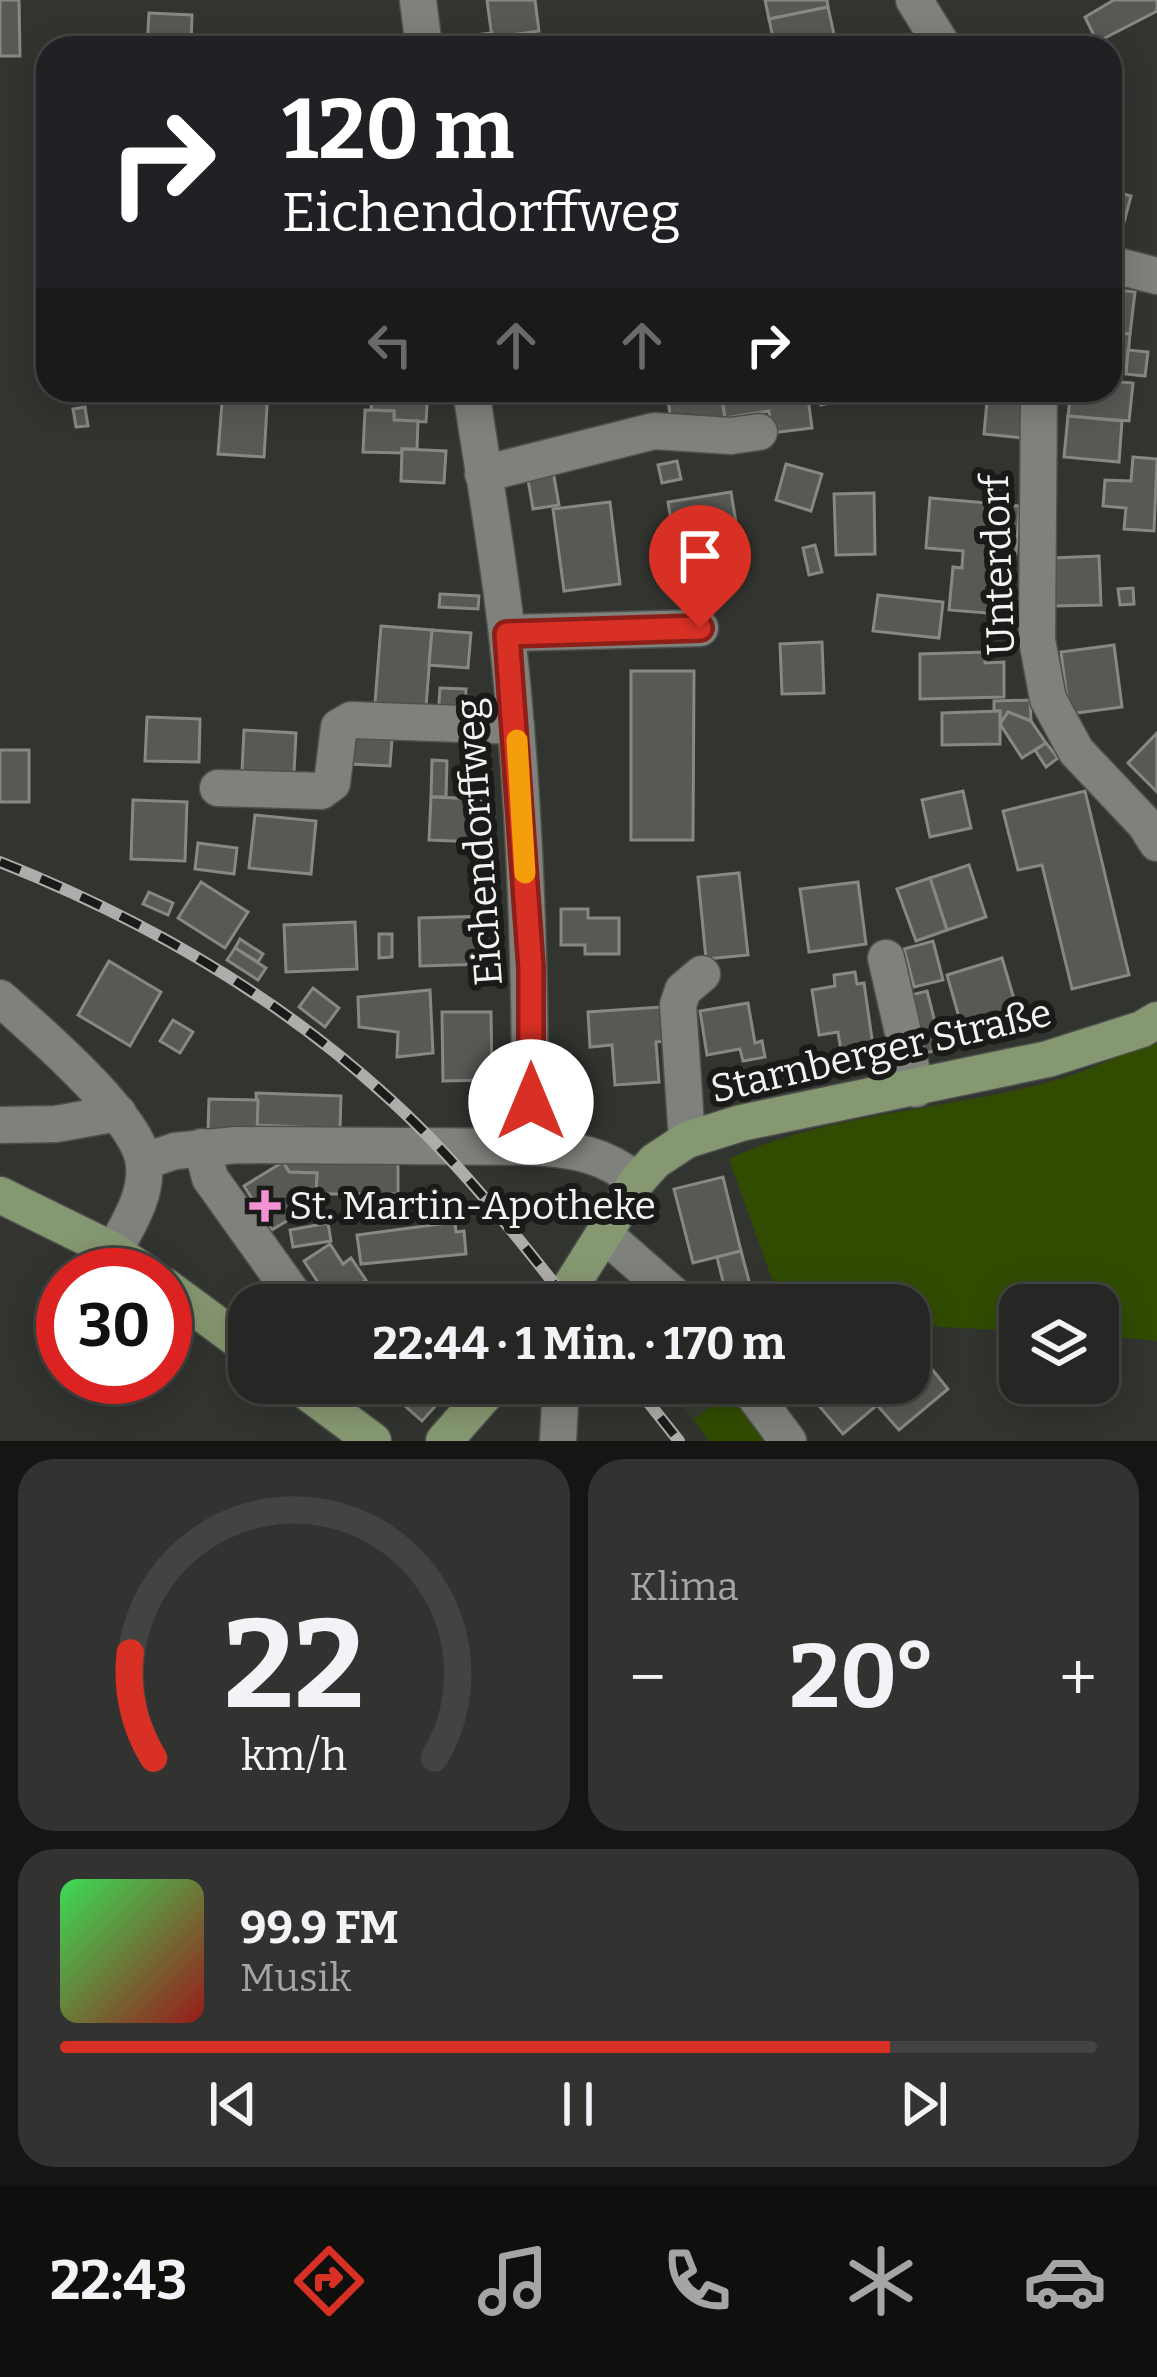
<!DOCTYPE html>
<html lang="de">
<head>
<meta charset="utf-8">
<style>
  :root { --surface:#262724; --page:#323331; --text:#f1f3f6; --muted:#a4a5a6; --line:#424441; --accent:#d93025 }
  body { margin:0; font-family:Bitter,serif; background:var(--page); color:var(--text); height:100vh; display:flex; flex-direction:column; font-size:45px; white-space:nowrap }
  * { box-sizing:border-box; margin:0 }
  p { font-size:39px; color:var(--muted) }
  .icon { flex:none; width:66px; height:66px; fill:none; stroke:currentColor; stroke-width:2; stroke-linecap:round; stroke-linejoin:round }
  .map { position:relative; height:1441px; overflow:hidden }
  .details { display:flex; flex-direction:column; gap:18px; padding:18px; background:#151514; flex:1 }
  .details>* { flex:none }
  .top-card { position:absolute; left:36px; top:36px; width:1086px; height:366px; border-radius:36px; box-shadow:0 6px 30px #0003,0 0 0 3px var(--line); background:#202124; color:#fff; overflow:hidden }
  .buttons { position:absolute; left:999px; top:1284px; display:grid; gap:24px }
  .buttons a { display:grid; place-items:center; width:120px; height:120px; border-radius:24px; background:var(--surface); box-shadow:0 6px 30px #0003,0 0 0 3px var(--line); font-size:60px }
  .speed { position:absolute; left:36px; top:1248px; display:flex; gap:24px; font-size:60px; font-weight:700; text-align:center }
  .speed>* { display:grid; place-content:center; width:156px; height:156px; border-radius:50%; background:var(--surface); box-shadow:0 6px 30px #0003,0 0 0 3px var(--line); line-height:1 }
  .speed .limit { border:18px solid #d22; background:#fff; color:#111 }
  .pin { position:absolute; display:grid; place-items:center; width:102px; height:102px; color:#fff; margin:-123px -51px; border-radius:50% 50% 50% 0; rotate:-45deg; box-shadow:0 0 12px #0007 }
  .pin .icon { rotate:45deg }
  .me { position:absolute; width:132px; margin:-66px; rotate:0deg; stroke-linejoin:round; filter:drop-shadow(0 0 9px #0008) }
  .turn { display:flex; align-items:center; gap:42px; height:252px; padding:0 48px; font-size:54px }
  .turn .icon { width:156px; height:156px; stroke-width:2.5 }
  .turn b { display:block; font-size:84px; line-height:102px }
  .lanes { display:flex; align-items:center; height:114px; padding:0 48px; background:#0003; justify-content:center; gap:60px; direction:ltr }
  .lanes .off { opacity:.35 }
  .big { font-size:90px; font-weight:700; line-height:1.1 }
  .details .tile { flex:1; display:flex; flex-direction:column; justify-content:center; gap:18px; min-width:0; padding:0 42px; border-radius:36px; background:var(--page) }
  .details .dial { align-items:center; gap:0 }
  .dial svg { height:312px; overflow:visible; fill:none; stroke:var(--line); stroke-width:7; stroke-linecap:round; text-anchor:middle }
  .dial text { fill:var(--text); stroke:none }
  .song { display:flex; align-items:center; gap:36px }
  .cover { width:144px; height:144px; border-radius:18px; background:linear-gradient(135deg,hsl(130 70% 55%),hsl(0 70% 35%)) }
  .played { height:12px; border-radius:6px; background:linear-gradient(90deg,var(--accent) 80%,var(--line) 80%) }
  .keys { display:flex; justify-content:space-around; direction:ltr }
  .heat { display:flex; justify-content:space-between; align-items:center; font-size:66px; direction:ltr }
  .details .tiles { flex:1; display:grid; gap:18px; grid-template-columns:1fr 1fr }
  .tile:last-child { grid-column:span 2 }
  .trip { position:absolute; left:228px; top:1284px; width:702px; height:120px; border-radius:36px; background:var(--surface); box-shadow:0 6px 30px #0003,0 0 0 3px var(--line); font-weight:700; line-height:120px; text-align:center }
  .tabs { display:flex; height:192px; justify-content:space-around; align-items:center; background:#0f100e; color:var(--muted) }
  .tabs .icon { width:84px; height:84px }
  .tabs .on { color:var(--accent) }
  .tabs b { font-size:54px; color:var(--text) }
  .map>svg:first-child { display:block }
</style>
</head>
<body>
<div class="map">
<svg width="1157" height="1441" viewBox="0 0 1157 1441">
  <rect width="100%" height="100%" fill="#323430"/>
  <path fill="#383d33" d="M 665,1383 L 731,1383 L 735,1388 L 693,1420 Z"/>
  <g fill="#314c00">
    <path d="M 1157,1039 L 1157,1341 L 1098,1335 L 1098,1305 L 1020,1305 L 1020,1331 L 909,1325 L 909,1305 L 781,1305 L 729,1159 C 831,1111 956,1110 1063,1078 C 1095,1068 1126,1052 1157,1039 Z"/>
    <path d="M 735,1388 L 774,1441 L 709,1441 L 693,1420 Z"/>
  </g>
  <g fill="#565954" stroke="#858883" stroke-width="3">
    <path d="M 0,0 L 19,0 L 20,56 L 0,56 Z"/>
    <path d="M 487,0 L 535,0 L 539,31 L 492,38 Z"/>
    <path d="M 765,0 L 827,0 L 828,7 L 769,19 Z"/>
    <path d="M 1114,0 L 1157,0 L 1157,11 L 1097,42 L 1085,17 Z"/>
    <path d="M 828,7 L 837,48 L 775,48 L 769,19 Z"/>
    <path d="M 149,13 L 192,15 L 191,48 L 147,48 Z"/>
    <path d="M 492,33 L 492,38 L 521,34 L 523,48 L 477,48 L 475,35 Z"/>
    <path d="M 270,38 L 343,42 L 342,48 L 270,48 Z"/>
    <path d="M 123,41 L 123,48 L 72,48 L 72,42 Z"/>
    <path d="M 1110,190 L 1131,196 L 1119,241 L 1110,239 Z"/>
    <path d="M 1110,289 L 1135,292 L 1130,334 L 1110,332 Z"/>
    <path d="M 1110,332 L 1130,334 L 1127,366 L 1110,364 Z"/>
    <path d="M 1128,350 L 1148,352 L 1145,376 L 1126,374 Z"/>
    <path d="M 1110,381 L 1133,383 L 1129,421 L 1068,416 L 1071,390 L 1110,390 Z"/>
    <path d="M 223,390 L 268,390 L 264,457 L 218,454 Z"/>
    <path d="M 372,390 L 428,390 L 426,422 L 394,420 L 394,411 L 371,410 Z"/>
    <path d="M 667,390 L 721,390 L 725,418 L 671,424 Z"/>
    <path d="M 721,390 L 807,390 L 812,428 L 771,433 L 769,411 L 725,418 Z"/>
    <path d="M 818,390 L 925,390 L 882,400 L 879,391 L 821,405 Z"/>
    <path d="M 988,390 L 1027,390 L 1022,438 L 984,434 Z"/>
    <path d="M 85,407 L 88,426 L 76,427 L 73,409 Z"/>
    <path d="M 365,410 L 394,411 L 394,420 L 418,421 L 417,449 L 402,449 L 402,453 L 363,452 Z"/>
    <path d="M 1068,416 L 1122,421 L 1119,462 L 1064,457 Z"/>
    <path d="M 402,449 L 446,451 L 444,483 L 401,481 Z"/>
    <path d="M 1133,457 L 1157,459 L 1154,531 L 1124,529 L 1126,508 L 1103,506 L 1105,480 L 1131,481 Z"/>
    <path d="M 677,461 L 681,479 L 662,483 L 658,465 Z"/>
    <path d="M 786,464 L 822,474 L 811,511 L 776,500 Z"/>
    <path d="M 553,471 L 559,505 L 533,509 L 527,474 Z"/>
    <path d="M 731,492 L 740,547 L 677,557 L 668,502 Z"/>
    <path d="M 874,493 L 875,554 L 836,555 L 834,494 Z"/>
    <path d="M 930,498 L 1020,506 L 1014,574 L 1003,574 L 999,614 L 949,610 L 953,567 L 962,568 L 963,551 L 926,548 Z"/>
    <path d="M 610,502 L 620,584 L 564,591 L 553,509 Z"/>
    <path d="M 815,545 L 822,572 L 809,575 L 803,548 Z"/>
    <path d="M 1099,556 L 1101,605 L 1054,606 L 1052,558 Z"/>
    <path d="M 1133,588 L 1134,604 L 1120,605 L 1118,589 Z"/>
    <path d="M 440,594 L 479,596 L 478,609 L 439,607 Z"/>
    <path d="M 878,595 L 943,602 L 939,638 L 873,631 Z"/>
    <path d="M 381,626 L 432,630 L 426,707 L 375,703 Z"/>
    <path d="M 432,630 L 471,633 L 468,668 L 429,665 Z"/>
    <path d="M 822,642 L 824,693 L 782,694 L 780,644 Z"/>
    <path d="M 1114,645 L 1122,707 L 1069,714 L 1061,652 Z"/>
    <path d="M 985,652 L 985,663 L 1004,662 L 1004,697 L 920,699 L 920,654 Z"/>
    <path d="M 631,671 L 694,671 L 693,840 L 631,840 Z"/>
    <path d="M 440,688 L 466,689 L 464,719 L 438,718 Z"/>
    <path d="M 1030,700 L 1031,721 L 1008,712 L 1000,724 L 1000,711 L 994,711 L 994,701 Z"/>
    <path d="M 1000,711 L 1000,744 L 942,745 L 942,713 Z"/>
    <path d="M 1008,712 L 1031,721 L 1046,743 L 1022,758 L 1000,724 Z"/>
    <path d="M 147,717 L 200,719 L 199,762 L 145,761 Z"/>
    <path d="M 244,730 L 296,733 L 294,773 L 242,771 Z"/>
    <path d="M 1157,733 L 1157,792 L 1128,763 Z"/>
    <path d="M 353,737 L 392,739 L 390,766 L 351,764 Z"/>
    <path d="M 1046,743 L 1058,758 L 1046,767 L 1035,750 Z"/>
    <rect x="0" y="750" width="29" height="52"/>
    <path d="M 432,760 L 447,761 L 446,797 L 431,797 Z"/>
    <path d="M 963,791 L 971,828 L 930,837 L 922,800 Z"/>
    <path d="M 1085,791 L 1129,975 L 1072,989 L 1042,865 L 1018,870 L 1003,811 Z"/>
    <path d="M 431,797 L 481,799 L 479,842 L 429,840 Z"/>
    <path d="M 133,800 L 187,802 L 185,861 L 131,859 Z"/>
    <path d="M 255,815 L 316,821 L 311,874 L 249,868 Z"/>
    <path d="M 198,843 L 237,848 L 234,874 L 195,869 Z"/>
    <path d="M 969,865 L 986,917 L 947,930 L 930,878 Z"/>
    <path d="M 739,873 L 748,955 L 706,959 L 698,877 Z"/>
    <path d="M 930,878 L 947,930 L 916,941 L 897,889 Z"/>
    <path d="M 201,882 L 248,912 L 225,948 L 178,918 Z"/>
    <path d="M 858,882 L 866,944 L 809,952 L 800,889 Z"/>
    <path d="M 149,892 L 173,903 L 168,915 L 143,904 Z"/>
    <path d="M 561,909 L 588,909 L 588,918 L 619,918 L 619,954 L 585,954 L 585,945 L 561,945 Z"/>
    <path d="M 487,916 L 489,964 L 420,966 L 419,918 Z"/>
    <path d="M 355,922 L 357,969 L 286,972 L 284,925 Z"/>
    <path d="M 379,934 L 392,934 L 392,957 L 379,958 Z"/>
    <path d="M 240,939 L 263,954 L 258,962 L 235,948 Z"/>
    <path d="M 933,941 L 943,980 L 914,987 L 904,949 Z"/>
    <path d="M 235,948 L 266,968 L 258,980 L 227,960 Z"/>
    <path d="M 1002,958 L 1022,1026 L 966,1042 L 947,975 Z"/>
    <path d="M 109,961 L 161,992 L 130,1046 L 78,1015 Z"/>
    <path d="M 855,972 L 857,984 L 864,983 L 873,1046 L 841,1051 L 838,1032 L 819,1035 L 812,990 L 835,986 L 834,975 Z"/>
    <path d="M 313,988 L 339,1008 L 325,1027 L 299,1007 Z"/>
    <path d="M 430,990 L 433,1053 L 397,1057 L 398,1032 L 359,1027 L 358,997 Z"/>
    <path d="M 927,991 L 942,1049 L 921,1054 L 907,996 Z"/>
    <path d="M 748,1003 L 755,1043 L 762,1041 L 765,1057 L 743,1061 L 740,1049 L 707,1055 L 700,1011 Z"/>
    <path d="M 661,1007 L 664,1041 L 656,1042 L 659,1082 L 615,1085 L 612,1045 L 590,1047 L 588,1012 Z"/>
    <path d="M 442,1012 L 491,1012 L 492,1080 L 443,1081 Z"/>
    <path d="M 173,1020 L 193,1032 L 180,1053 L 160,1041 Z"/>
    <path d="M 256,1093 L 341,1096 L 340,1129 L 257,1125 Z"/>
    <path d="M 209,1099 L 258,1100 L 257,1133 L 208,1131 Z"/>
    <path d="M 279,1156 L 398,1157 L 398,1194 L 316,1194 L 317,1173 L 289,1172 L 283,1162 L 279,1164 Z"/>
    <path d="M 283,1162 L 289,1172 L 317,1173 L 316,1194 L 303,1194 L 311,1206 L 272,1230 L 244,1186 Z"/>
    <path d="M 723,1177 L 741,1251 L 693,1263 L 674,1189 Z"/>
    <path d="M 455,1222 L 456,1232 L 464,1231 L 466,1254 L 361,1264 L 357,1235 Z"/>
    <path d="M 328,1223 L 331,1241 L 293,1247 L 290,1230 Z"/>
    <path d="M 330,1244 L 343,1264 L 351,1258 L 366,1280 L 331,1302 L 304,1261 Z"/>
    <path d="M 741,1251 L 752,1292 L 727,1298 L 717,1257 Z"/>
    <path d="M 927,1363 L 948,1389 L 899,1430 L 877,1405 L 843,1434 L 808,1393 L 820,1383 L 909,1383 Z"/>
    <path d="M 395,1383 L 456,1383 L 422,1421 L 388,1391 Z"/>
  </g>
  <g fill="none" stroke-linecap="round" stroke-linejoin="round">
    <g stroke="#4e504c" stroke-width="39">
      <g id="minor">
        <path d="M 418,0 L 424,48"/>
        <path d="M 914,0 L 944,48"/>
        <path d="M 1110,264 L 1157,276"/>
        <path d="M 471,390 C 483,471 498,553 507,635 C 526,805 531,976 530,1147"/>
        <path d="M 1039,390 L 1037,640 L 1048,699 L 1076,751 L 1145,824 L 1157,843"/>
        <path d="M 483,474 L 654,431 L 731,436 L 759,432"/>
        <path d="M 507,633 L 700,628"/>
        <path d="M 218,788 L 321,791 L 332,783 L 339,727 L 351,720 L 516,726"/>
        <path d="M 886,958 L 916,1089"/>
        <path d="M 0,998 C 35,1029 141,1119 144,1165 C 147,1196 128,1224 114,1251"/>
        <path d="M 0,1125 L 56,1124 L 118,1113"/>
        <path d="M 687,1140 L 678,1005 L 683,990 L 702,974"/>
        <path d="M 202,1147 L 210,1178 L 298,1301"/>
        <path d="M 145,1161 L 175,1151 L 237,1145 L 530,1147 C 572,1149 604,1154 637,1181"/>
        <path d="M 604,1234 L 685,1305"/>
        <path d="M 745,1383 L 788,1441"/>
        <path d="M 558,1441 L 561,1383"/>
      </g>
    </g>
    <g stroke="#4e504c" stroke-width="39">
      <g id="major">
        <path d="M 0,1195 L 114,1251 L 149,1275"/>
        <path d="M 165,1286 L 249,1348"/>
        <path d="M 559,1305 L 637,1181 L 655,1161 L 687,1140 L 741,1123 L 1048,1059 L 1142,1029 L 1157,1020"/>
        <path d="M 295,1383 L 373,1441"/>
        <path d="M 444,1441 L 495,1383"/>
      </g>
    </g>
    <use href="#minor" stroke="#7f817c" stroke-width="36"/>
    <use href="#major" stroke="#869871" stroke-width="36"/>
    <g stroke="#adaeab" stroke-width="12">
      <g id="rail">
        <path d="M 0,862 C 139,917 271,992 383,1093 C 453,1155 513,1231 571,1305"/>
        <path d="M 633,1383 L 679,1441"/>
      </g>
    </g>
    <use href="#rail" stroke="#1a1b19" stroke-width="8" stroke-dasharray="22" stroke-linecap="butt"/>
  </g>
  <g fill="none" stroke-linecap="round" stroke-linejoin="round">
    <g stroke="#8d1f18" stroke-width="30">
      <path id="route" d="M 531,1102 L 531,968 L 507,634 L 700,628"/>
    </g>
    <use href="#route" stroke="#d93025" stroke-width="21"/>
    <path stroke="#f59e0b" stroke-width="21" d="M 517,740 L 525,873"/>
  </g>
  <path fill="#f391d5" stroke="#1a1b19" stroke-width="4.5" d="M259 1188h12v12h12v12h-12v12h-12v-12h-12v-12h12z"/>
  <g text-anchor="middle" dominant-baseline="central" stroke-width="12" stroke-linejoin="round" paint-order="stroke">
    <g font-size="39" fill="#f3f4f2" stroke="#1a1b19">
      <text transform="translate(998 565) rotate(-92)">Unterdorf</text>
      <text transform="translate(479 842) rotate(-94)">Eichendorffweg</text>
      <text transform="translate(881 1051) rotate(-13)">Starnberger Straße</text>
    </g>
    <g font-size="39" fill="#f3f4f2" stroke="#1a1b19" text-anchor="start">
      <text x="289" y="1206">St. Martin-Apotheke</text>
    </g>
  </g>
</svg>
<div class="buttons">
<a><svg class="icon" aria-label="layers" viewBox="0 0 24 24"><path d="M12 4l9 5-9 5-9-5zM3 14l9 5 9-5"/></svg></a>
</div>
<div class="speed"><div class="limit">30</div></div>
<div class="pin" style="left:700px;top:628px;background:#d93025"><svg class="icon" aria-label="arrive" viewBox="0 0 24 24"><path d="M6 21V4h12l-3 4 3 4H6"/></svg></div>
<svg class="me" style="left:531px;top:1102px" viewBox="-20 -20 40 40"><circle r="19" fill="#fff"/><path d="M0-13L10 11 0 6-10 11z" fill="#d93025"/></svg>
<div class="trip">22:44 · 1 Min. · 170 m</div>
<div class="top-card">
<div class="turn"><svg class="icon" aria-label="right" viewBox="0 0 24 24"><path d="M7 20v-9h11M14 6l5 5-5 5"/></svg><div><b>120 m</b>Eichendorffweg</div></div>
<div class="lanes"><svg class="icon off" aria-label="left" viewBox="0 0 24 24"><path d="M17 20v-9H6M10 6l-5 5 5 5"/></svg><svg class="icon off" aria-label="ahead" viewBox="0 0 24 24"><path d="M12 20V5M6 11l6-6 6 6"/></svg><svg class="icon off" aria-label="ahead" viewBox="0 0 24 24"><path d="M12 20V5M6 11l6-6 6 6"/></svg><svg class="icon" aria-label="right" viewBox="0 0 24 24"><path d="M7 20v-9h11M14 6l5 5-5 5"/></svg></div>
</div>
</div>
<section class="details">
<div class="tiles">
<div class="tile dial"><svg viewBox="0 0 100 80">
<path d="M14 69A42 42 0 1 1 86 69"/>
<path d="M14 69A42 42 0 0 1 8 42" stroke="#d93025"/>
<text x="50" y="56" font-size="32" font-weight="700">22</text>
<text x="50" y="72" font-size="11">km/h</text>
</svg></div>
<div class="tile"><p>Klima</p>
<div class="heat"><a>−</a><b class="big">20°</b><a>+</a></div>
</div>
<div class="tile">
<div class="song"><i class="cover"></i><div><b>99.9 FM</b><p>Musik</p></div></div>
<div class="played"></div>
<div class="keys"><svg class="icon" aria-label="previous" viewBox="0 0 24 24"><path d="M18 5L8 12l10 7zM5 5v14"/></svg><svg class="icon" aria-label="pause" viewBox="0 0 24 24"><path d="M8 5v14M16 5v14"/></svg><svg class="icon" aria-label="next" viewBox="0 0 24 24"><path d="M6 5l10 7-10 7zM19 5v14"/></svg></div>
</div>
</div>
</section>
<nav class="tabs">
<b>22:43</b>
<svg class="icon on" aria-label="directions" viewBox="0 0 24 24"><path d="M12 3l9 9-9 9-9-9zM9 14v-3h6M13 9l2 2-2 2"/></svg>
<svg class="icon" aria-label="music" viewBox="0 0 24 24"><path d="M9 18V5l10-2v13"/><circle cx="6" cy="18" r="3"/><circle cx="16" cy="16" r="3"/></svg>
<svg class="icon" aria-label="phone" viewBox="0 0 24 24"><path d="M5 4h4l2 5-3 2q2 4 5 5l2-3 5 2v4C11 20 4 13 5 4z"/></svg>
<svg class="icon" aria-label="climate" viewBox="0 0 24 24"><path d="M12 3v18M4 7l16 10M4 17L20 7"/></svg>
<svg class="icon" aria-label="car" viewBox="0 0 24 24"><path d="M5 17H2v-5l4-1 3-4h7l3 4 3 1v5h-3M9 17h6M6 11h13"/><circle cx="7" cy="17" r="2"/><circle cx="17" cy="17" r="2"/></svg>
</nav>
</body>
</html>
